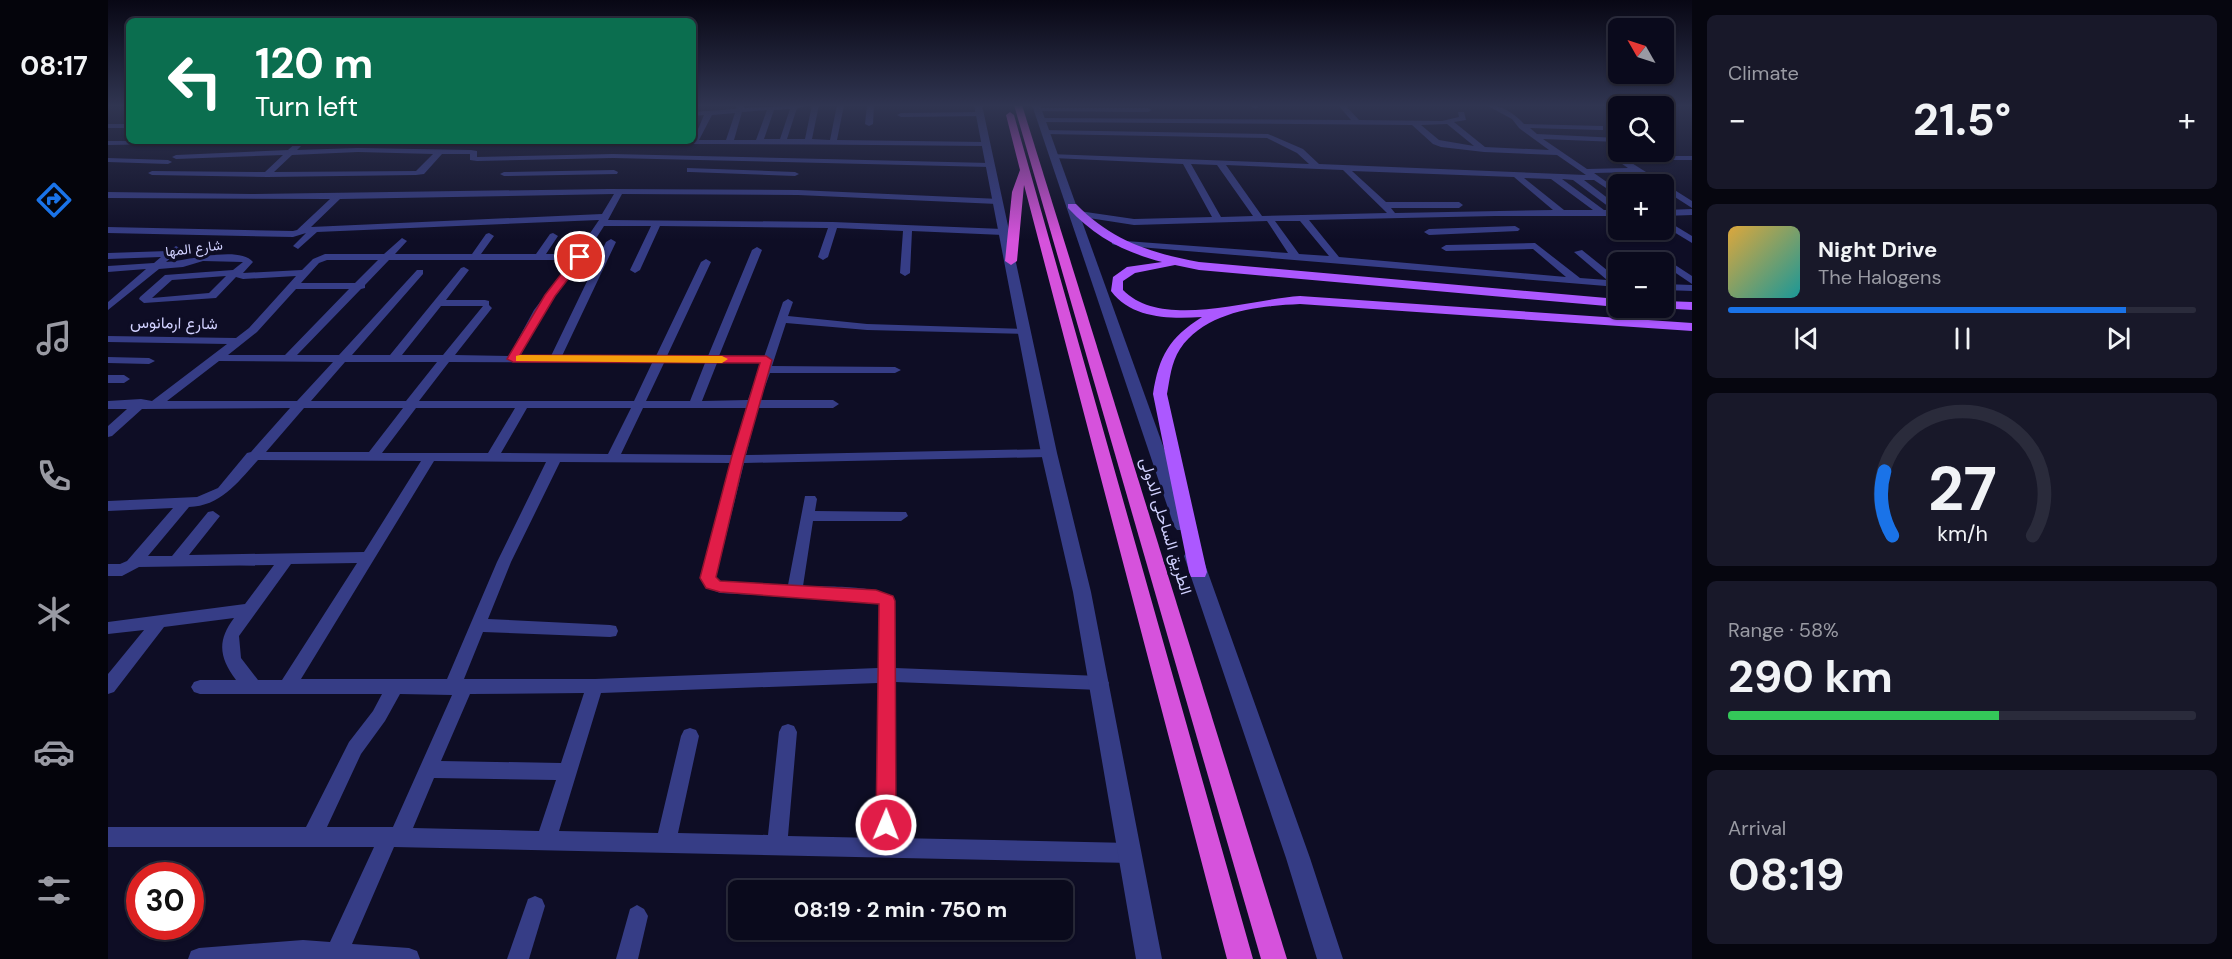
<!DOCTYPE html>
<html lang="en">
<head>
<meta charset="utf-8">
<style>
  :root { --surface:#0a0a1c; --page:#181829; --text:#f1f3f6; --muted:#999aa3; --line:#2a2b3b; --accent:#1a73e8 }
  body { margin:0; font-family:"DM Sans",Vazirmatn,sans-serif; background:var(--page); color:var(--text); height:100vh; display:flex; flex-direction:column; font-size:22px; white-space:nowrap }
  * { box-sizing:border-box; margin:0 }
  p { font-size:20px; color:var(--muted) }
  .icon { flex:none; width:33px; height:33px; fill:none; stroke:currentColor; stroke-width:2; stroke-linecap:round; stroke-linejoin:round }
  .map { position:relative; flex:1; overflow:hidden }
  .panel { display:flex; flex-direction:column; gap:15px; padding:15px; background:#06060f; width:540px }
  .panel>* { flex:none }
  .hud { position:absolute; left:18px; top:18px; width:570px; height:126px; border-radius:9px; box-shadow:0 2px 4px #0004,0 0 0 2px var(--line); background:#0b6e4f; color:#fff; overflow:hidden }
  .needle { width:39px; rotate:309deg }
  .buttons { position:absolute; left:1500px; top:18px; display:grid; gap:12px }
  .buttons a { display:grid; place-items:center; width:66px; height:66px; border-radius:9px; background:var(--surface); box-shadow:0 2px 4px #0004,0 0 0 2px var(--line); font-size:30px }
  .speed { position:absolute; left:18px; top:862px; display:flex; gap:12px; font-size:30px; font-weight:700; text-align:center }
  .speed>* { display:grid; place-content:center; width:78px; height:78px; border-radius:50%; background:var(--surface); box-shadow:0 2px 4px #0004,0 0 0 2px var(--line); line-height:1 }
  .speed .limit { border:9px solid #d22; background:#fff; color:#111 }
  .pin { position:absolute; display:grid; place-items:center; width:51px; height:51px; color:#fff; margin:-26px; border:3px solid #fff; border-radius:50%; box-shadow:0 2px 6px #0007 }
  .me { position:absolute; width:66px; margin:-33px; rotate:1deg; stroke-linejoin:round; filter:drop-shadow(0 0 4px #0008) }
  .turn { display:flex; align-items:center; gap:21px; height:126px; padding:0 30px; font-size:27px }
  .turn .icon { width:78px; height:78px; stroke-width:2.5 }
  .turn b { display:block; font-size:42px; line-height:51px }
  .big { font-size:45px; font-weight:700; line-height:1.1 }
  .panel .tile { flex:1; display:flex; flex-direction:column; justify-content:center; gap:9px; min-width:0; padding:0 21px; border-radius:9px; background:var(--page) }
  .panel .dial { align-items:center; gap:0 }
  .dial svg { height:156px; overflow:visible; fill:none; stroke:var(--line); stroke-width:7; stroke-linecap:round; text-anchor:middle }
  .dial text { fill:var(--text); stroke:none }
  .song { display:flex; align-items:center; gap:18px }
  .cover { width:72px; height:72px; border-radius:9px; background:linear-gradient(135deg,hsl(40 70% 55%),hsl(180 70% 35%)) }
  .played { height:6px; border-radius:3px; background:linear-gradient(90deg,var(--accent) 85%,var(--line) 85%) }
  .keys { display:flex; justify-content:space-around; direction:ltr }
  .heat { display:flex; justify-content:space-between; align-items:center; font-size:33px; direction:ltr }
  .charge { height:9px; border-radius:4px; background:linear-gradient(90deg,#34c759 58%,var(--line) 0) }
  .trip { position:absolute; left:620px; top:880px; width:345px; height:60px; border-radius:9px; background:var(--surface); box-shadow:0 2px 4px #0004,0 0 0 2px var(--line); font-weight:700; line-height:60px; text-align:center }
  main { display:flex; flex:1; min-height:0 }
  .tabs { display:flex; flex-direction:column; width:108px; justify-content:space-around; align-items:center; background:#04040b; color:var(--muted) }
  .tabs .icon { width:42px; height:42px }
  .tabs .current { color:var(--accent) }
  .tabs b { font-size:27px; color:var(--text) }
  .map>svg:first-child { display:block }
</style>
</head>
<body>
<main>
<nav class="tabs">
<b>08:17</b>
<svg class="icon current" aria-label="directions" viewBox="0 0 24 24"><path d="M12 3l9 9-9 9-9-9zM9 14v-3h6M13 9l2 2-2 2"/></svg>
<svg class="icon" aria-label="music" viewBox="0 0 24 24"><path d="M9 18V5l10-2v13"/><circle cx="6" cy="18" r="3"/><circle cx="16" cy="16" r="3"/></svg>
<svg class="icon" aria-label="phone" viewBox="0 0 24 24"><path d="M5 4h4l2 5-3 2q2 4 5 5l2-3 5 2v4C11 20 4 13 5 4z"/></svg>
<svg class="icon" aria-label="climate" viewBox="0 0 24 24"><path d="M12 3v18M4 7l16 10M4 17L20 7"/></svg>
<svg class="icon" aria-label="car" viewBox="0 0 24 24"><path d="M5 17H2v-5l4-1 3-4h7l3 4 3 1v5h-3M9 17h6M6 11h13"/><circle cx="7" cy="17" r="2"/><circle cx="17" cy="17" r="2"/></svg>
<svg class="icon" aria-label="filters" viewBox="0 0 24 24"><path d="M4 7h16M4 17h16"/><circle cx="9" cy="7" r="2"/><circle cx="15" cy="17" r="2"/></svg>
</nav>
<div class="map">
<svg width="1584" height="959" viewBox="0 0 1584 959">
  <rect width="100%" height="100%" fill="#0e0d25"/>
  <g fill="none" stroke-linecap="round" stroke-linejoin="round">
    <g fill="#363d86" fill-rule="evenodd">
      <path d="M 629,105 L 636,105 L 636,108 L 704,105 L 689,108 L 679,139 L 697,139 L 704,105 L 711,105 L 704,139 L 722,140 L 729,105 L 736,105 L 729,140 L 878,142 L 882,144 L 878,146 C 769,145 659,144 552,144 L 548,142 L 585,141 L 596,115 L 585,116 L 585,112 L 628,109 ZM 682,109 L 672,139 L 656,139 L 666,110 ZM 659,110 L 648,140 L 626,140 L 634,112 ZM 627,113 L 618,140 L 591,140 L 604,115 Z"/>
      <path d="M 759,105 L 766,105 L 765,124 L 761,126 L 757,124 Z"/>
      <path d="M 1142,105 L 1149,105 L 1150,107 L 1147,109 Z"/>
      <path d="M 1230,105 L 1237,105 L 1251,120 L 1334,121 L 1351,117 L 1350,112 L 1356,112 L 1358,120 L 1346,122 L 1377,147 L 1441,150 L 1411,128 L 1404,119 L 1378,105 C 1394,105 1406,113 1416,124 L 1495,126 L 1495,130 L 1492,130 L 1422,128 L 1429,134 L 1510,138 L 1510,142 L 1435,139 L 1479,169 L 1520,168 L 1504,157 L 1511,155 L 1584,201 L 1584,208 L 1556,190 L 1556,184 L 1547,184 L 1528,172 L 1486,173 L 1510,190 L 1510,196 L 1486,180 L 1476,180 L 1510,206 L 1510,216 L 1387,216 L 1201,220 L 1231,257 L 1458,277 L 1425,249 L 1338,251 L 1333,248 L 1338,245 L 1427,243 L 1472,278 L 1499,280 L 1466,252 L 1474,250 L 1510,279 L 1510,287 L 1007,245 L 1004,244 L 1004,240 L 1180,253 L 1159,221 L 1026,225 L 968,216 L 967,214 L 971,211 L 1026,219 L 1104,217 L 1075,164 L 945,158 L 942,158 L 942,154 L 1201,164 L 1189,153 L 1159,138 L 937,134 L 934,134 L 934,130 L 1160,134 L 1195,149 L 1211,164 L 1478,175 L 1449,155 L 1376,152 L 1333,147 L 1325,144 L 1304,125 L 933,122 L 929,120 L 933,118 L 1243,120 ZM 1313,125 L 1339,124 L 1366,146 L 1331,140 ZM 1083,164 L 1109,165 L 1145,216 L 1113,217 ZM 1118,165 L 1235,170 L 1279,213 L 1154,216 ZM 1244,171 L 1406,177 L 1445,210 L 1287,213 L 1283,208 L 1351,208 L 1355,205 L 1351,202 L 1278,202 ZM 1416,178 L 1443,179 L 1485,210 L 1456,210 ZM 1454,179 L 1465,180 L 1505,210 L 1496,210 ZM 1167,221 L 1192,221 L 1221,256 L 1191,254 Z"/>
      <path d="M 21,106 L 21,113 L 16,112 L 16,110 Z"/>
      <path d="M 930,108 L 1040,108 L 1044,110 L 1040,112 L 928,111 L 928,109 Z"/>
      <path d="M 872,112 L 875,112 L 875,116 L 793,117 L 789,115 L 793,113 Z"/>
      <rect x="0" y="124" width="21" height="4"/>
      <path d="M 0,141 L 120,141 L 116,143 L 0,145 Z"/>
      <path d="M 190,141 L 198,141 L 189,150 L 250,148 L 363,150 L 369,151 L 369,157 L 505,154 L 882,163 L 886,165 L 882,167 L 505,158 L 369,161 L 362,160 L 362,154 L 334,154 L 316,174 L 308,175 L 159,177 L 44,175 L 40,173 L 44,171 L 157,172 L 175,155 L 68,159 L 64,157 L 68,155 L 180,150 ZM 250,152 L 325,154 L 308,171 L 166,172 L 184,155 Z"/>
      <path d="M 438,141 L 467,141 L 463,143 L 441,144 Z"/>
      <path d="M 1531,152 L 1541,152 L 1552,156 L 1584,156 L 1584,160 L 1551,160 Z"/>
      <path d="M 0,158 L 60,160 L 64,162 L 60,164 L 0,162 Z"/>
      <path d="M 579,168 L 687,172 L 691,174 L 687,176 L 582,172 L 579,172 Z"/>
      <path d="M 506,170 L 510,172 L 509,174 L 396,176 L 392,174 L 396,172 Z"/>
      <path d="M 500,189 L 690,190 L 892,199 L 892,203 L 889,204 L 690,195 L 514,194 L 500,220 L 725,222 L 895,229 L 900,232 L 895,235 L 804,231 L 802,273 L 797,276 L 792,273 L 795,231 L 729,228 L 720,257 L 715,260 L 710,257 L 720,228 L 552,226 L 532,270 L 527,273 L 522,270 L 543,226 L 496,226 L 475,259 L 437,310 L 412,356 L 443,356 L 498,242 L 503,239 L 508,242 L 454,356 L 548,356 L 593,262 L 598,259 L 603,262 L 559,356 L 600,356 L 644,250 L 649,247 L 654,250 L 611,356 L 656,357 L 675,302 L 680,299 L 685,302 L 680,316 L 759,324 L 920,329 L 921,331 L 916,334 L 759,330 L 678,323 L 664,366 L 787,367 L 793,370 L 787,373 L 662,373 L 652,400 L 725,400 L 731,404 L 725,408 L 650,408 L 638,455 L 941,449 L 948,453 L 941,457 L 636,463 L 608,577 L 613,581 L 680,585 L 697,496 L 707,496 L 709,499 L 707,511 L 798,512 L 800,516 L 793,521 L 705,521 L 695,586 C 714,587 778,584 787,601 L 787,668 L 992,676 L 998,678 L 1001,683 L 998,688 L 992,690 L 787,682 L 788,838 L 1023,843 L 1030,846 L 1033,853 L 1030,860 L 1023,863 L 286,847 L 244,944 L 301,948 L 309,951 L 312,959 L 80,959 L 83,951 L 91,948 L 195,940 L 222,942 L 266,847 L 0,847 L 0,827 L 198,827 L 241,742 L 265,711 L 274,694 L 92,694 L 86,692 L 83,687 L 86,682 L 92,680 L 128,680 C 111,657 109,641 126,618 L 56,627 L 6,692 L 0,694 L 0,674 L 36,630 L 0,634 L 0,622 L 137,604 L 166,565 L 31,567 L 14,576 L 0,576 L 0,564 L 12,564 L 19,561 L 65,508 L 0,511 L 0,501 L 89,497 L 110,488 L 139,453 L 143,452 L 182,408 L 34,409 L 4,436 L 0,437 L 0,426 L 19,409 L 0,409 L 0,401 L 33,399 L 44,401 L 119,344 L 0,342 L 0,336 L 128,338 L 141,328 L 188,276 L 135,279 L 128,277 L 108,298 L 36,303 L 31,299 L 32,297 L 57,275 L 125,270 L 135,262 L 95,261 L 75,267 L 51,269 L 0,310 L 0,302 L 38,269 L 0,272 L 0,266 L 46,263 L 53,257 L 0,259 L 0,253 L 60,251 L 68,246 L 73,249 L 58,262 C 78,261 131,245 145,262 L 135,273 L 194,270 L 205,259 L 217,254 L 276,254 L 294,238 L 299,241 L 287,254 L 364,254 L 378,234 L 381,233 L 386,236 L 373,254 L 428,254 L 442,234 L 445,233 L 450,236 L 438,254 L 468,254 L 491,220 L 209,232 L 190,249 L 185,246 L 198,233 L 185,237 L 0,233 L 0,227 L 185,231 L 189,230 L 222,199 L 0,198 L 0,192 L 143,194 ZM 506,194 L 494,214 L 203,227 L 232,199 ZM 219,260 L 270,260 L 247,283 L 193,283 L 211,263 ZM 281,260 L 464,260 L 426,310 L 401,356 L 347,355 L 384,308 L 381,305 L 381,301 L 377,300 L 338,300 L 361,270 L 356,267 L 353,268 L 282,355 L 244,355 L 315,274 L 315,270 L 309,270 L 231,355 L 189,355 L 253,289 L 257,288 L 257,285 ZM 118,276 L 101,293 L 44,298 L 64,280 ZM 188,289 L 241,289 L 177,355 L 120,355 L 149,332 ZM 333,306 L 375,306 L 335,355 L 294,355 ZM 111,361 L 225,362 L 189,401 L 59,401 ZM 237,362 L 329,362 L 298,401 L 203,401 ZM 341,362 L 544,363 L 526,401 L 311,401 ZM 556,363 L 597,363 L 582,401 L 538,401 ZM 609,363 L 653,363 L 640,400 L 594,401 ZM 196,408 L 295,408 L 261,452 L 158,452 ZM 308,408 L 407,408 L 380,453 L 274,453 ZM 419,408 L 523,408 L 500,454 L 393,453 ZM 535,408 L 638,408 L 625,455 L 513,454 ZM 150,460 L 313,461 L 256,552 L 81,555 L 112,516 L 105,511 L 100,512 L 64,556 L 40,556 L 81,507 C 113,506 130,482 150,460 ZM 326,461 L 438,462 L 389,562 L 339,679 L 193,679 ZM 452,462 L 623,463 L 592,578 L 599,588 L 612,593 L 766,602 L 771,604 L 770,668 L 487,679 L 356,679 L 375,632 L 502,637 L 508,636 L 510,631 L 508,626 L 502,625 L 380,619 L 403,562 ZM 249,563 L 174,680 L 150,680 L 133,658 L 131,636 L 183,564 ZM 770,683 L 768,838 L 680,836 L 689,732 L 686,726 L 680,724 L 674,726 L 671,732 L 660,835 L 570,833 L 591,736 L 588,730 L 582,728 L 576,730 L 573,736 L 550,833 L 451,831 L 493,693 ZM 476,693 L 453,763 L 333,761 L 362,694 ZM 292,694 L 344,695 L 285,827 L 219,827 L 253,754 L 277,721 ZM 326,778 L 448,780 L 431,831 L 305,828 Z"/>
      <path d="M 1584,209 L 1584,215 L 1556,216 L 1556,210 Z"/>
      <path d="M 1556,219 L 1584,236 L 1584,243 L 1556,226 Z"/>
      <path d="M 1407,226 L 1412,229 L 1410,231 L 1321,235 L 1316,232 L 1321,229 Z"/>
      <path d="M 1558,259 L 1584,276 L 1584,284 L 1556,265 L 1553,262 Z"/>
      <path d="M 1556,284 L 1584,285 L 1584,291 L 1556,290 Z"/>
      <path d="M 0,357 L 41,358 L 47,361 L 41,364 L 0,363 Z"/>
      <path d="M 0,375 L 16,375 L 22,379 L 16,383 L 0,383 Z"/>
      <path d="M 427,896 L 434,899 L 437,906 L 421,959 L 399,959 L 420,899 Z"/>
      <path d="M 529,905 L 536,909 L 540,916 L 530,959 L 508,959 L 522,909 Z"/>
    </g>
    <g fill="#363d86" fill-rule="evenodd">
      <path d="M 866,105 L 874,105 L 949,453 L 983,592 L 1054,959 L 1028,959 L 965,592 L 933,453 Z"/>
      <path d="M 924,105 L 932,105 L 1084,526 L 1081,530 L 1069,530 L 1066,526 Z"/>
      <path d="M 1085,549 L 1091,551 L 1094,556 L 1202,858 L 1235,959 L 1209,959 L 1178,858 L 1076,556 L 1079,551 Z"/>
    </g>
    <g fill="#ac58ff" fill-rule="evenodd">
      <path d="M 960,204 L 968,204 C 1003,240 1042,253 1091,262 L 1510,299 L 1510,307 L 1091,270 L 1067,265 L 1027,273 L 1015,281 L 1015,290 C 1054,330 1142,299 1192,296 L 1584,323 L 1584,331 L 1192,304 C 1151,306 1098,311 1072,349 C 1063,363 1062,378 1059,394 L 1099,572 L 1097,577 L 1083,577 L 1081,572 L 1045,394 C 1051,356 1061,338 1094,317 C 1062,319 1024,319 1003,291 L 1005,277 L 1019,267 L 1054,262 C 1016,252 987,237 960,208 Z"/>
      <path d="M 1556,301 L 1584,302 L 1584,310 L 1551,308 L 1556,308 Z"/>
    </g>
    <g fill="#d652dc" fill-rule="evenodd">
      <path d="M 906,105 L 914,105 L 1179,959 L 1153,959 Z"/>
      <path d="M 902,112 L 906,115 L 1145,959 L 1119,959 L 916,185 L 909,261 L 903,265 L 897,261 L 904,192 L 912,170 L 898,115 Z"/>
    </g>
  </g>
  <linearGradient id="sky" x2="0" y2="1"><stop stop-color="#080714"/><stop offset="0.44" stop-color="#303551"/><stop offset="1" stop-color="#303551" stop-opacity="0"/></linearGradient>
  <rect width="1584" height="240" fill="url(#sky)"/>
  <path fill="#e11d48" stroke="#92132f" stroke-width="1.5" d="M 468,255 L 477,257 L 447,296 L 412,355 L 658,356 L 664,360 L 636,459 L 608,577 L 612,581 L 768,590 L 785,596 L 787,601 L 788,825 L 785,832 L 778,835 L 771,832 L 768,825 L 771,604 L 612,592 L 598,588 L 592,578 L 623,459 L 652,363 L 405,362 L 399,359 L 437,295 Z"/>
  <path fill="#f59e0b" d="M 412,355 L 614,356 L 620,359 L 614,363 L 408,361 L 408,356 Z"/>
  <g text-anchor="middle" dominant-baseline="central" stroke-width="6" stroke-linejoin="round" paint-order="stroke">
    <g font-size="14" fill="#d1d1ff" stroke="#0e0d25">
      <text transform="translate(86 248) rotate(-7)">شارع المها</text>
    </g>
    <g font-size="16" fill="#d1d1ff" stroke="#0e0d25">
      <text transform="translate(66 323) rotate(1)">شارع ارمانوس</text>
      <text transform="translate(1058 526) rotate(73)">الطريق الساحلى الدولى</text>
    </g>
  </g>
</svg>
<div class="buttons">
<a><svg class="needle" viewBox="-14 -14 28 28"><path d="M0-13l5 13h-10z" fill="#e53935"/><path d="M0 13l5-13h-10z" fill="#999aa3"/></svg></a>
<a><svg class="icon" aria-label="search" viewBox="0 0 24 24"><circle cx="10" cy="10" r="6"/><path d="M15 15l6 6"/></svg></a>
<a>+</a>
<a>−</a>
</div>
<div class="speed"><div class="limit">30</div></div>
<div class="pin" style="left:472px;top:257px;background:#d93025"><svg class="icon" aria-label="arrive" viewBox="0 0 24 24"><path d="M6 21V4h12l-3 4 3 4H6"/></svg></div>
<svg class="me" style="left:778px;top:825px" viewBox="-20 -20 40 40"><circle r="17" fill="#e11d48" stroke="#fff" stroke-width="3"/><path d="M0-11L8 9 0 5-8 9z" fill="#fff"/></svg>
<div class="trip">08:19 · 2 min · 750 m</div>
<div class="hud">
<div class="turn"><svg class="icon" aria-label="left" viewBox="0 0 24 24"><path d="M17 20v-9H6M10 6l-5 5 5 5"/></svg><div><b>120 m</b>Turn left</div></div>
</div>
</div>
<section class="panel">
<div class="tile"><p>Climate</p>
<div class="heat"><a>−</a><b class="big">21.5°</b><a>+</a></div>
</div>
<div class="tile">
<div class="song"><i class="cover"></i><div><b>Night Drive</b><p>The Halogens</p></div></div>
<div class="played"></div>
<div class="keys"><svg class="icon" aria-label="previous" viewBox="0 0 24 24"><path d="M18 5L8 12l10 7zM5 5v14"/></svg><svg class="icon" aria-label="pause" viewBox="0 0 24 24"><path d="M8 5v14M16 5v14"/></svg><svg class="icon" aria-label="next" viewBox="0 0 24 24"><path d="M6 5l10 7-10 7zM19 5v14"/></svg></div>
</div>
<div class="tile dial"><svg viewBox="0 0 100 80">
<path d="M14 69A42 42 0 1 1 86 69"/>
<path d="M14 69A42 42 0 0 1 10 36" stroke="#1a73e8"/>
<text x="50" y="56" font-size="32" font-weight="700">27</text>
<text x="50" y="72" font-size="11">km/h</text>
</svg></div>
<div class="tile"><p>Range · 58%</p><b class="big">290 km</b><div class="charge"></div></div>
<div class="tile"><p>Arrival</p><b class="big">08:19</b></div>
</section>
</main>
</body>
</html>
